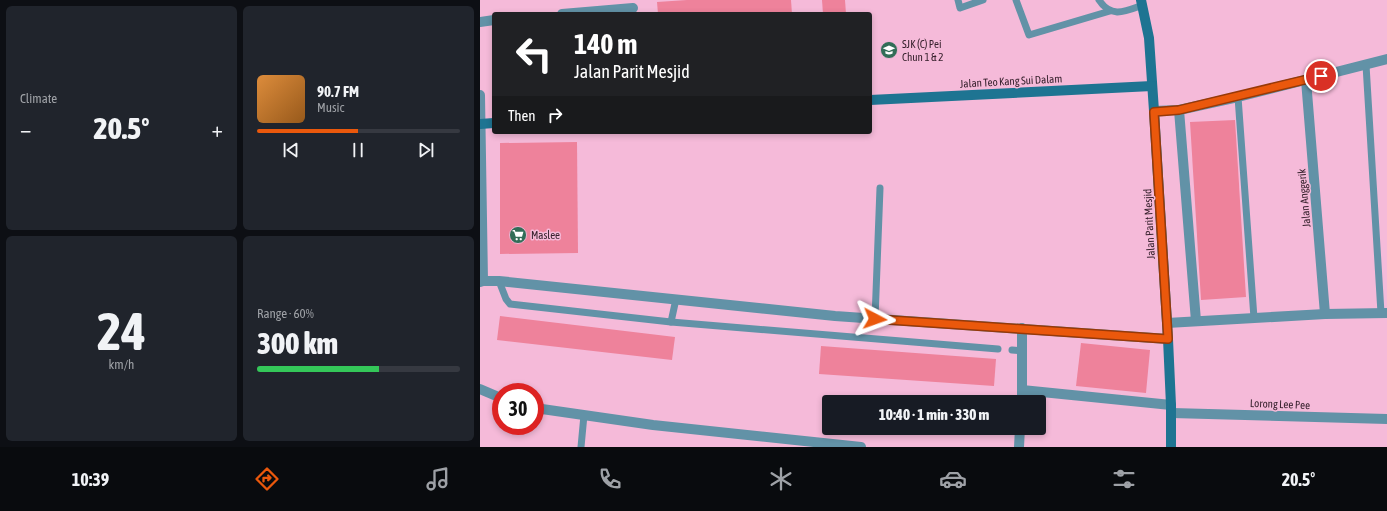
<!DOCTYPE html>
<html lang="en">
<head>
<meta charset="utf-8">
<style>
  :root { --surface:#171b24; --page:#20242c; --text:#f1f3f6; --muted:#9ea1a6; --line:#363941; --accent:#ea580c }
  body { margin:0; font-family:"Asap Condensed",sans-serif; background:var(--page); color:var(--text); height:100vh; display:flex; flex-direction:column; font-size:15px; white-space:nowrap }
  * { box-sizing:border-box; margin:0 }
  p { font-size:13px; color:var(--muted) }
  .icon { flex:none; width:22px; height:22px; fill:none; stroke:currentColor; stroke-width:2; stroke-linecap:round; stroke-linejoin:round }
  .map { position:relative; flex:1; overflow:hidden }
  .details { display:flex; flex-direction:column; gap:6px; padding:6px; background:#0d0f14; width:480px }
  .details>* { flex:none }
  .top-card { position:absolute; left:12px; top:12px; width:380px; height:122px; border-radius:4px; box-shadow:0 2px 6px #0003; background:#202124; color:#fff; overflow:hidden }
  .speed { position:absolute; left:12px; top:383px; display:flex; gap:8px; font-size:20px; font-weight:700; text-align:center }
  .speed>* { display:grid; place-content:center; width:52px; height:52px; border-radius:50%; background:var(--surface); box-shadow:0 2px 6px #0003; line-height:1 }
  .speed .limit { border:6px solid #d22; background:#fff; color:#111 }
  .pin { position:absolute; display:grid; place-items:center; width:34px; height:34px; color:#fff; margin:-17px; border:2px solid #fff; border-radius:50%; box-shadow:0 1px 4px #0007 }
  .me { position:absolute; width:44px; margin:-22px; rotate:94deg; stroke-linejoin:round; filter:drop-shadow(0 0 3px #0008) }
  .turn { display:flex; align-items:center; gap:14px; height:84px; padding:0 16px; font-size:18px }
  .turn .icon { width:52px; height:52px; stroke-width:2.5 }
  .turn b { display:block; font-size:28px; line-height:34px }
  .then { display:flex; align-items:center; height:38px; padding:0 16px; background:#0003; gap:8px; font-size:15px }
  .big { font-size:30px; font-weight:800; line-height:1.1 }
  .details .tile { flex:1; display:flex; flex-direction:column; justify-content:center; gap:6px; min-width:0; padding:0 14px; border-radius:6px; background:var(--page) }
  .details .dial { align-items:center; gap:0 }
  .dial b { font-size:52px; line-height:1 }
  .song { display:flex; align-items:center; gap:12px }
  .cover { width:48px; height:48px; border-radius:6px; background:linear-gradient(135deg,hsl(30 70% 55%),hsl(30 70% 35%)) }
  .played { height:4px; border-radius:2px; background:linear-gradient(90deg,var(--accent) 50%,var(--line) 50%) }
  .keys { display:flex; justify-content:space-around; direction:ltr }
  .heat { display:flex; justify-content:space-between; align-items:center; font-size:22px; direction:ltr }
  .charge { height:6px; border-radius:3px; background:linear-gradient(90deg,#34c759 60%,var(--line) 0) }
  .details .tiles { flex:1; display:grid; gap:6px; grid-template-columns:repeat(2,1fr) }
  .trip { position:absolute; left:342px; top:395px; width:224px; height:40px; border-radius:4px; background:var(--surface); box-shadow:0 2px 6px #0003; font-weight:800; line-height:40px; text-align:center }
  .menu { display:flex; height:64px; justify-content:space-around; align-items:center; background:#090b0e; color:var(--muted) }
  .menu .icon { width:28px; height:28px }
  .menu .current { color:var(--accent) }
  .menu b { font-size:18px; color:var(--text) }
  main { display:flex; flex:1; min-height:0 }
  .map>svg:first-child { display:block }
</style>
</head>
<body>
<main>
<section class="details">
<div class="tiles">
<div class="tile"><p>Climate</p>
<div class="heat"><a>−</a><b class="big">20.5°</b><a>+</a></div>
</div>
<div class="tile">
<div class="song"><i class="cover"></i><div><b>90.7 FM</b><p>Music</p></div></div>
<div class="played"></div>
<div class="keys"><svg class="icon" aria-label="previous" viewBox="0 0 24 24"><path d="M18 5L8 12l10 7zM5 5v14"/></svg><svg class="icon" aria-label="pause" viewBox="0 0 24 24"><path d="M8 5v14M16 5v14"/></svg><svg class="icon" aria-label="next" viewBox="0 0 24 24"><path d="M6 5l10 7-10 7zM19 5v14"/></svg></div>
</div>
<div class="tile dial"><b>24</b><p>km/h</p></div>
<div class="tile"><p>Range · 60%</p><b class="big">300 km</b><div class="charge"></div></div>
</div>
</section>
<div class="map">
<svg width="907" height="447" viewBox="0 0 907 447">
  <rect width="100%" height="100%" fill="#f5bad9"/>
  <g fill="#ee829b">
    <path d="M 207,0 L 311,0 L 312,14 L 178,14 L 177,2 Z"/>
    <path d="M 342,0 L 365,0 L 366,14 L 343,14 Z"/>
    <path d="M 755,120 L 766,297 L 721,300 L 710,122 Z"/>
    <path d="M 97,142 L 98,253 L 20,254 L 20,143 Z"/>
    <path d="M 20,316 L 195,337 L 192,360 L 17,340 Z"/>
    <path d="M 601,343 L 670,350 L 666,393 L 596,386 Z"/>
    <path d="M 341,346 L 516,359 L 514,386 L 339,374 Z"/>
  </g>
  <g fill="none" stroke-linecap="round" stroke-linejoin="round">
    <g stroke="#6292a7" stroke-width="7">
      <path d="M 478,0 L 480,8 L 503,0"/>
      <path d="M 536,0 L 549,35 L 630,11"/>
      <path d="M 619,0 C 631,19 646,11 663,5"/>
      <path d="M 886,65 L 901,313"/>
      <path d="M 758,97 L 774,318"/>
      <path d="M 19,281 L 26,299 L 30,304 L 191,322 L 518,349"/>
      <path d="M 395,319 L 400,188"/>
      <path d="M 191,322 L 196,299"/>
      <path d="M 532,350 L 542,351"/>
      <path d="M 101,447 L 104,415"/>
    </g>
    <g stroke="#6292a7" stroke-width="10">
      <path d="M 82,14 L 153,8"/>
      <path d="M 0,22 L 14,20"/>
      <path d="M 826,80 L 845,314"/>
      <path d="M 0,95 L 3,281"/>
      <path d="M 699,110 L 716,321"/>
      <path d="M 674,111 L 699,110 L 758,97 L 907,59"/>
      <path d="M 0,282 L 3,281 L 19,281 L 355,316 L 688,339"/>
      <path d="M 687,323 L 845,314 L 907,313"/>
      <path d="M 0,389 L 21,398"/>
      <path d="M 542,390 L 691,405"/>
      <path d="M 542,402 L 542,328"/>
      <path d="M 55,408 L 173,425 L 381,447"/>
      <path d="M 692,413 L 907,419"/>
      <path d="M 539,447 L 540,428"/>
    </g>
    <g stroke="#1e7492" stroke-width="10">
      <path d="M 661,0 L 669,38 L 674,111 L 688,339 L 691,405 L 691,447"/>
      <path d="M 390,100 L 672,86"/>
      <path d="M 0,124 L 14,123"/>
    </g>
  </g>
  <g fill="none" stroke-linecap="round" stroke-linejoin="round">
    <g stroke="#983908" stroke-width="10">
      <path id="route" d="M 395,319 L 688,339 L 674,112 L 699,110 L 841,76"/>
    </g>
    <use href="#route" stroke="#ea580c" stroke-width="7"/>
  </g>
  <defs>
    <g id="school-disc" transform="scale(0.9)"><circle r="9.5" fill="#326d57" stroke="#f5bad9"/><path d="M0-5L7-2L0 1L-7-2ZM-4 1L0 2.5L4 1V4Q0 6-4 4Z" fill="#fff"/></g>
    <g id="supermarket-disc" transform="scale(0.9)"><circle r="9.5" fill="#326d57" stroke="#f5bad9"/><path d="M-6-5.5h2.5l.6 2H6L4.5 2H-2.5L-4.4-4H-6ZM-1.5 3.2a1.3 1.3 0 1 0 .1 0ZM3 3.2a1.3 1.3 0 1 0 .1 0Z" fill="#fff"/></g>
  </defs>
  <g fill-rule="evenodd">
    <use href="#school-disc" x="409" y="50"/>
    <use href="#supermarket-disc" x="38" y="235"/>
  </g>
  <g text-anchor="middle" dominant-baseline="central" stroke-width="3" stroke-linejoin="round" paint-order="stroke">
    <g font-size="11" fill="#37212d" stroke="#f5bad9" text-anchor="start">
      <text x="422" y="44">SJK (C) Pei<tspan x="422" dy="13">Chun 1 &amp; 2</tspan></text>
      <text x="51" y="235">Maslee</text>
    </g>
    <g font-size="11" fill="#37212d" stroke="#f5bad9">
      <text transform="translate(531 81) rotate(-3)">Jalan Teo Kang Sui Dalam</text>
      <text transform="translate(824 198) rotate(-95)">Jalan Anggerik</text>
      <text transform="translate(669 224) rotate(-93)">Jalan Parit Mesjid</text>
      <text transform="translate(800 404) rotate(2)">Lorong Lee Pee</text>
    </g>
  </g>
</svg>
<div class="speed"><div class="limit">30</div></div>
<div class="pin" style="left:841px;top:76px;background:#d93025"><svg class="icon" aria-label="arrive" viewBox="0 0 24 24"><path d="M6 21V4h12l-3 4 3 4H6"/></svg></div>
<svg class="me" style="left:395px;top:319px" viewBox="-20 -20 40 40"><path d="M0-17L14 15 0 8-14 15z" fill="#ea580c" stroke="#fff" stroke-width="4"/></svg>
<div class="trip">10:40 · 1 min · 330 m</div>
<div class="top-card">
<div class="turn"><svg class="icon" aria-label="left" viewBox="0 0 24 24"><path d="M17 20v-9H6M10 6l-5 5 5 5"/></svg><div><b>140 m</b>Jalan Parit Mesjid</div></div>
<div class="then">Then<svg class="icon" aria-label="right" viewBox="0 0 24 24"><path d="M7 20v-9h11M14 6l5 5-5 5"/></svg></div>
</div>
</div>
</main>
<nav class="menu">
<b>10:39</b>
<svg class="icon current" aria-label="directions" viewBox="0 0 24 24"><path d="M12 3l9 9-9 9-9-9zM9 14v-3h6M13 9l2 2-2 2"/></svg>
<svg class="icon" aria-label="music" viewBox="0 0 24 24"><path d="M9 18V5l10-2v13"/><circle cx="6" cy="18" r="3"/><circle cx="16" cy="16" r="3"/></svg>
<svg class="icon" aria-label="phone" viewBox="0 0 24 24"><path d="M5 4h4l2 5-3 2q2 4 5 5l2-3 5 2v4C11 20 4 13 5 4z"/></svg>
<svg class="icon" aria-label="climate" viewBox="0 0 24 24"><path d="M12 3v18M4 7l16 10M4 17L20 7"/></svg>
<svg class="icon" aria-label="car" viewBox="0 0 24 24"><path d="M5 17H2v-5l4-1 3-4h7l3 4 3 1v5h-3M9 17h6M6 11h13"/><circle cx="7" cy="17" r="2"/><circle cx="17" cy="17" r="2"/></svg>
<svg class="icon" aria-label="filters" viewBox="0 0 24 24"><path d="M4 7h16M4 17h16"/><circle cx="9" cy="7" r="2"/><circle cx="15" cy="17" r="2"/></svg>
<b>20.5°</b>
</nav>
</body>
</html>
